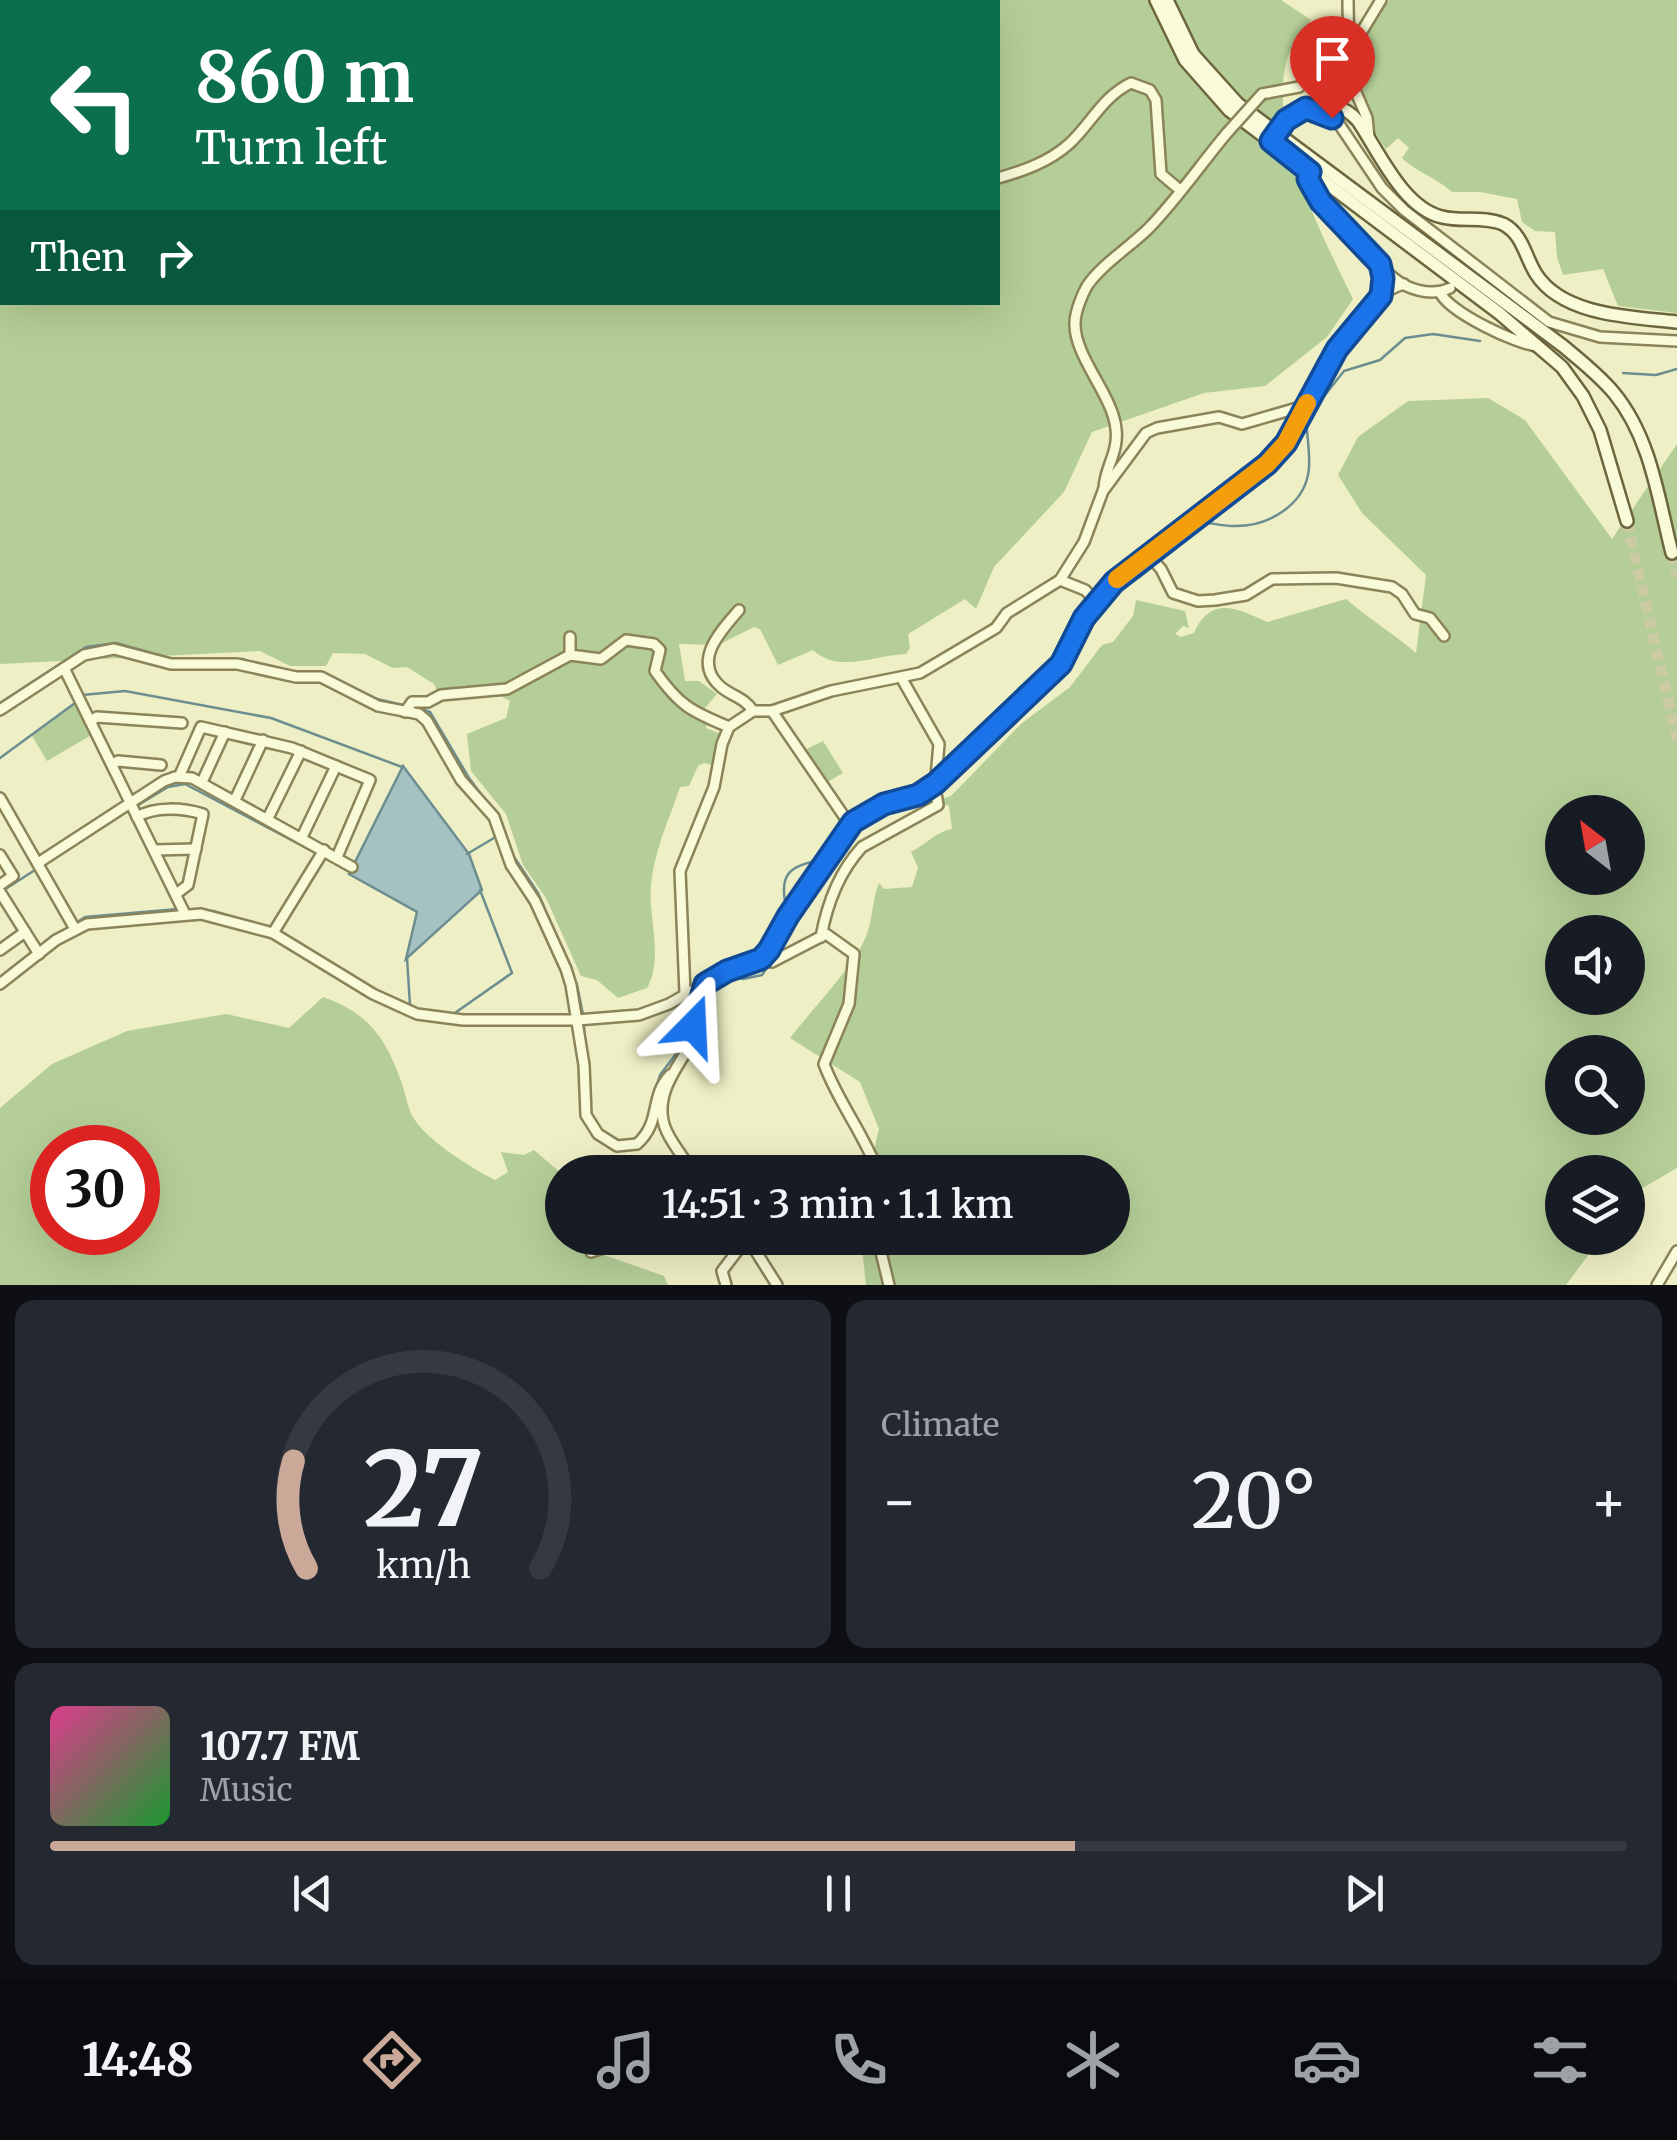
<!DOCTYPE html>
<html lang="en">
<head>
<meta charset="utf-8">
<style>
  :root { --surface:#171b24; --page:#242831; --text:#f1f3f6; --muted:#9ea1a6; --line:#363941; --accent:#caa999 }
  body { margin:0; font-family:Merriweather,serif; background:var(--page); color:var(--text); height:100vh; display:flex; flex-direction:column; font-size:38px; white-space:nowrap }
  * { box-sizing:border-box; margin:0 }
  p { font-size:32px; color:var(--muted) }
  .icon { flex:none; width:55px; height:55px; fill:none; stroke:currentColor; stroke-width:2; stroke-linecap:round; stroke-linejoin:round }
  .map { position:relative; height:1285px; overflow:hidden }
  .side { display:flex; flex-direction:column; gap:15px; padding:15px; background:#0d0f14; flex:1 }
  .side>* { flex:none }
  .hud { position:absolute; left:0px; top:0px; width:1000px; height:305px; box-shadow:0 10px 40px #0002; background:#0b6e4f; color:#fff; overflow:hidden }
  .needle { width:65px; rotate:329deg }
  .tools { position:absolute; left:1545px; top:795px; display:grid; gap:20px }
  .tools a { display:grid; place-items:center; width:100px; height:100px; border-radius:50%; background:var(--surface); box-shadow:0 10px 40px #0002; font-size:50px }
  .speed { position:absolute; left:30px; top:1125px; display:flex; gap:20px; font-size:50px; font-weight:700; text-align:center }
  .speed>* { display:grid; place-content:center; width:130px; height:130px; border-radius:50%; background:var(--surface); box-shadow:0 10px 40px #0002; line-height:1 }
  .speed .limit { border:15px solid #d22; background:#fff; color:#111 }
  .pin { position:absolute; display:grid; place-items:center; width:85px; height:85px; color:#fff; margin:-102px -42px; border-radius:50% 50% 50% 0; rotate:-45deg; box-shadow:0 0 10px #0007 }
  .pin .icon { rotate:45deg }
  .me { position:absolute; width:110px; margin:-55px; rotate:21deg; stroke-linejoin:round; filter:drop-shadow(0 0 8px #0008) }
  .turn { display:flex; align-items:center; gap:35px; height:210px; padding:0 30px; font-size:45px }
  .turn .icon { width:130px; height:130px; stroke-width:2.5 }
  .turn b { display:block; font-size:70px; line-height:85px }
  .then { display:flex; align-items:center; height:95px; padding:0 30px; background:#0003; gap:20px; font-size:38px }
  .big { font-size:75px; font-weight:600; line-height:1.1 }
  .side .tile { flex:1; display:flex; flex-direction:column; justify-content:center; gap:15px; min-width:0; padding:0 35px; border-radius:20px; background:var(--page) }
  .side .dial { align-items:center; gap:0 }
  .dial svg { height:260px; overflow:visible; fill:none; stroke:var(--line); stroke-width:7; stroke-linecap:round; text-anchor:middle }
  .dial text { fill:var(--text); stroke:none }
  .song { display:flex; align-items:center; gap:30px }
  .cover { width:120px; height:120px; border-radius:15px; background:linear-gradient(135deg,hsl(330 70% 55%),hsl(130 70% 35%)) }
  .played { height:10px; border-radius:5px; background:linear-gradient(90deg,var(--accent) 65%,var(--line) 65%) }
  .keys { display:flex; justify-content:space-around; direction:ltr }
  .heat { display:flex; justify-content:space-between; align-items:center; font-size:55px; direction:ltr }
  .side .tiles { flex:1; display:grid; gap:15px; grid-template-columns:1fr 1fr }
  .tile:last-child { grid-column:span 2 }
  .trip { position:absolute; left:545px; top:1155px; width:585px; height:100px; border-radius:50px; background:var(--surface); box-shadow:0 10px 40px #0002; font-weight:600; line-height:100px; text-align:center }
  .tabs { display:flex; height:160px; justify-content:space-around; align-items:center; background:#090b0e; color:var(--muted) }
  .tabs .icon { width:70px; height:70px }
  .tabs .selected { color:var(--accent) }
  .tabs b { font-size:45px; color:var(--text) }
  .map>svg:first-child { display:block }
</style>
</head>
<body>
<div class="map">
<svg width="1677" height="1285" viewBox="0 0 1677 1285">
  <rect width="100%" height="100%" fill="#eeefc4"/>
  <g fill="#b5ce97" fill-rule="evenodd">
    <path d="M 178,0 L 1281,0 L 1311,20 C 1304,32 1291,46 1287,59 C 1267,132 1322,235 1353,299 L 1327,337 L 1265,386 L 1204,393 L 1092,432 L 1064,492 L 994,567 L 976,609 L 965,599 L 908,634 L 910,648 L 906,654 C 875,655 838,674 813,650 L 778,665 L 760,629 L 754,627 L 718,645 L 679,644 L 685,681 L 699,681 L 717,694 L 699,715 L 708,721 L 706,728 L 721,734 L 717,766 L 704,763 L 698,766 L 689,786 L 680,787 C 669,820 654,851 651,886 C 648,918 664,958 647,988 L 618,998 L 597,980 L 581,976 L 546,898 L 523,865 L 506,814 L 471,771 L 467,734 L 506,718 L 510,701 L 481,686 L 438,693 L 434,684 L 407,667 L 393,668 L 365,654 L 333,653 L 326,666 L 290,666 L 260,651 L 0,664 L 0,42 L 2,42 L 2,302 L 998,302 L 998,2 L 177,2 Z"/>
    <path d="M 1389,0 L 1677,0 L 1677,313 L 1618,306 L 1603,269 L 1563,275 L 1557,257 L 1555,232 L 1535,231 L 1522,222 L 1517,199 L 1480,192 L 1452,192 C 1435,177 1418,173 1402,158 L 1409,148 L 1398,138 L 1386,149 C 1372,130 1345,77 1353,53 C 1359,35 1379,17 1389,0 Z"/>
    <path d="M 1488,398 L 1525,420 L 1612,539 L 1677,444 L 1677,1168 L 1634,1193 L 1628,1201 L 1628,1172 L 1562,1172 L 1562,1238 L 1601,1238 L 1566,1285 L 866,1285 L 861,1238 L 1112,1238 L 1112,1172 L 869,1172 L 879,1129 L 860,1082 L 790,1038 C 810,1012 850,970 863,943 C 874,921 871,903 879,883 L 884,889 L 912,887 L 918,868 L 911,852 C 925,845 937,831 952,829 L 949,806 L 942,803 L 942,799 L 951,796 L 1022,723 L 1070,687 L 1102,645 L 1113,642 L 1133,616 L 1136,600 L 1185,611 L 1189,628 L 1183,626 L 1175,634 L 1181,637 L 1194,633 C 1211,594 1239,609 1267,622 L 1346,599 C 1369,619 1394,634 1416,653 L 1426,575 L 1362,513 L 1338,475 L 1358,437 L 1408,401 ZM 1562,812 L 1628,812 L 1628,878 L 1562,878 ZM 1562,932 L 1628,932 L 1628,998 L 1562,998 ZM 1562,1052 L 1628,1052 L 1628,1118 L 1562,1118 Z"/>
    <path d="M 78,702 L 93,734 L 47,761 L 31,734 Z"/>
    <path d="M 823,741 L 843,773 L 824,784 L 803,751 Z"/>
    <path d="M 323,997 C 370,1014 386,1038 402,1084 C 406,1095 408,1111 415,1120 C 429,1142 472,1168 495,1180 L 508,1172 L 501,1152 L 524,1155 L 534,1150 L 562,1174 L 562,1181 L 553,1196 L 562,1201 L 562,1238 L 620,1238 L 590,1250 L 664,1276 L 668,1285 L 0,1285 L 0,1108 L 52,1064 L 127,1031 L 226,1014 L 289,1028 ZM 52,1148 L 138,1148 L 138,1232 L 52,1232 Z"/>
  </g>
  <path fill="#a6c1c2" stroke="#6c8e91" stroke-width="2.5" d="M 403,766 L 469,854 L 482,890 L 406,959 L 417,912 L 349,874 Z"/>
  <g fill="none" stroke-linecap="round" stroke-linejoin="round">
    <g stroke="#6c8e91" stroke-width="2.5">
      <path d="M 1623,373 L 1656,375 L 1677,369"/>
      <path d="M 1157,561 L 1163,551 L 1201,522 C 1212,523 1222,526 1233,526 C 1268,527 1306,505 1309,468 C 1310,452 1307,435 1306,419 L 1344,371 L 1380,360 L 1405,338 L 1433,334 L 1480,341"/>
      <path d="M 1113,590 L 1129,577 L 1139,577 L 1152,567"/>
      <path d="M 193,660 L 243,659 L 254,664"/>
      <path d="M 282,670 L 313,673"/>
      <path d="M 326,675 L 377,699 L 403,705"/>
      <path d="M 82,699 L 82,695 L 125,691 L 271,718 L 402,767"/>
      <path d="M 0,703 L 86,647 L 116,643 L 176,660"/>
      <path d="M 416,707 L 430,712 L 469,778 L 501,821 L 514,857 L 538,893 L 565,956 L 577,985 L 583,1015"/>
      <path d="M 1012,716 C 1049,688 1069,663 1089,620"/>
      <path d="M 969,743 L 1004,713"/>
      <path d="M 0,758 L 75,703"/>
      <path d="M 937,790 L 954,776 L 961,763"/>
      <path d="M 901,805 L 931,795"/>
      <path d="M 135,807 L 168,787 L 185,784 L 318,854"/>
      <path d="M 5,815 L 67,925"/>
      <path d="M 467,854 L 499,835"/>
      <path d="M 325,857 L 349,870"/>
      <path d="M 50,860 L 128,811"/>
      <path d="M 170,874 L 178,889"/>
      <path d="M 4,890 L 35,870"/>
      <path d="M 186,909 L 213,911 L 262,925"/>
      <path d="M 788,914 C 777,876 787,864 825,860"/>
      <path d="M 40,946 L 85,917 L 178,909"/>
      <path d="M 304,947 L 383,994"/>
      <path d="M 407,958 L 410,1005"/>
      <path d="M 771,959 L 786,930"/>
      <path d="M 452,1015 L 512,973 L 480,890"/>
      <path d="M 584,1027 L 589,1095"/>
      <path d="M 696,1027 L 709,993 L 716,984 L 729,976 L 743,979 L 762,975 L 768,966"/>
      <path d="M 653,1098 L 660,1075 L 692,1033"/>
    </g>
    <g stroke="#cacaa3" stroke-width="11" stroke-dasharray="11 5.5" stroke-linecap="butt">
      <path d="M 1627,521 L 1677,740"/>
      <path d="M 1672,553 L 1677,577"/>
    </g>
    <g stroke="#8b845a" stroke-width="14">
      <g id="street">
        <path d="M 67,0 L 69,2"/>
        <path d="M 281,0 L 283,2"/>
        <path d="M 1348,0 L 1349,76 L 1367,118 L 1369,137"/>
        <path d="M 5,2 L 10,0"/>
        <path d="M 103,2 L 109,0"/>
        <path d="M 1262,94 L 1299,87 L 1327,63 L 1350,51 L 1381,0"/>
        <path d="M 1308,109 L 1325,114 L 1339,124 L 1382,188 L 1404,210 L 1549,322 L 1600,337 L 1677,341"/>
        <path d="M 1310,172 L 1308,179 C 1320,205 1379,271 1404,285 C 1419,292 1435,295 1450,288"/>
        <path d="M 998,178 C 1023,171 1049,162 1069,144 C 1091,124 1102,97 1131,83 L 1150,90 L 1156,100 L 1161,174 L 1180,190"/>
        <path d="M 1380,264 L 1383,278 L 1381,296"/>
        <path d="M 1440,292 C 1447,311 1517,345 1538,346"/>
        <path d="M 1104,488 C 1105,467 1119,452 1116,429 C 1113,395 1074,357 1075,323 C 1075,312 1082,295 1087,286 C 1102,264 1130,247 1149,228 C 1177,199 1201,164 1227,133"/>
        <path d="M 1149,556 L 1161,569 L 1173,593 L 1198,601 L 1215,600 L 1246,595 L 1272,579 L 1336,578 L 1392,587 L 1402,594 L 1415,614 L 1430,618 L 1444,636"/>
        <path d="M 1060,580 L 1085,590 L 1096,601"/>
        <path d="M 739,610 C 721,631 691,661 721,687 C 733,697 744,697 753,711"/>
        <path d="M 570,637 L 570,655 L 601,659 L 626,640 L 654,644 L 660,650 L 655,671 C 679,705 690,711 729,727"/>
        <path d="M 64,668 L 185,914"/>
        <path d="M 0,710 L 84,655 L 114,649 L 171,664 L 237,664 L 296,677 L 321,677 L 378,706 L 419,714 L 427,721 L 461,780 L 494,817 L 511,865 L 535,901 L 566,969 L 571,985 L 584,1065 L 586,1115 L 598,1134 L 617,1146 L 637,1144 C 662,1122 649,1097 670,1075"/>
        <path d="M 772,711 L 850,825"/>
        <path d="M 405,712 L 412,702 L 428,702 L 441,695 L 507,689 L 570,655"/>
        <path d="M 90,721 L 97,717 L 182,723"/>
        <path d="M 112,764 L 118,761 L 161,765"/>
        <path d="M 179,777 L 201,727 L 292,748 L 370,780 L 337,857"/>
        <path d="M 202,782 L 225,732"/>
        <path d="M 0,798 L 75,929"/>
        <path d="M 235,800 L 263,740"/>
        <path d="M 137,817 C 155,806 183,808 203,814 L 188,885 L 176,894"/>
        <path d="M 268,818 L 301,751"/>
        <path d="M 302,837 L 336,766"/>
        <path d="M 154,850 L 196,849"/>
        <path d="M 0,855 L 13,876 L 0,885"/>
        <path d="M 38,863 L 164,781 L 175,777 L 192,778 L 352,867"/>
        <path d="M 0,892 L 39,954"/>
        <path d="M 273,933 L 324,850"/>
        <path d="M 821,937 C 827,904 840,871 862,847 L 938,805 L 935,788 L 939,744 L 902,679"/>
        <path d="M 0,950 L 25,932"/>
        <path d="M 761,959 L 772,962 L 826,934 L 854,954 L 849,1004 L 824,1064 C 838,1102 864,1134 878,1172"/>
        <path d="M 0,984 L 56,940 L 87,924 L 201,914 L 273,933 L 373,994 L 417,1014 L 463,1020 L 577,1020 L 639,1015 L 669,1004 L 727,971 L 761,959 L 850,825 C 877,802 910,804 935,783 L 1061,664 L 1084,619 L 1114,582 L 1267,464 C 1304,422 1350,297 1404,284"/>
        <path d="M 685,993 L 680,871 L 714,787 L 722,744 L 729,727 L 753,711 L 772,711 L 831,691 L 920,673 L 996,628 L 1007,613 L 1060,580 L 1084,542 L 1103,491 L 1146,433 L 1157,428 L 1219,417 L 1242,424 L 1304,406"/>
        <path d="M 693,1172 C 685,1159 674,1147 667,1132 C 650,1098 679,1064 696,1037 L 693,1020 L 705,984"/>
        <path d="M 738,1238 L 755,1250 L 777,1285"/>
        <path d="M 883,1238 L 880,1248 L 889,1285"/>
        <path d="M 591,1252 L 625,1241 L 681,1238"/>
        <path d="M 726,1285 L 722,1271 L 745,1241"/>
        <path d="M 1657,1285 L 1677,1251"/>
      </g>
    </g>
    <g stroke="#6c653d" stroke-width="16">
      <g id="secondary">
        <path d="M 1156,0 L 1185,60 L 1229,110 L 1499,313 L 1562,367 L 1583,396 L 1600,430 L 1627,521"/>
        <path d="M 1167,0 L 1193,54 L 1238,104 L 1563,346 C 1581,361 1599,375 1614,393 C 1651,438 1658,498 1672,553"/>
        <path d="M 1273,138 C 1292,108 1331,90 1358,121 C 1379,152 1403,208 1442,217 C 1461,222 1484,216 1503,224 C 1523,234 1525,257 1536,274 C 1563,316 1632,317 1677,322"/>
      </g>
    </g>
    <use href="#street" stroke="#f9fad8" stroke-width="9"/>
    <use href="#secondary" stroke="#f9fad8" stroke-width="11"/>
    <g stroke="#8b845a" stroke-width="14" stroke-linecap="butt">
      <path id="street-bridge" d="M 1227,133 L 1262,94"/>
    </g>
    <use href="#street-bridge" stroke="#f9fad8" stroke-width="9"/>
  </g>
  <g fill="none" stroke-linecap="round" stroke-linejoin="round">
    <g stroke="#114b97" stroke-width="25">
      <path id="route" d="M 693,1026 L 705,984 L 727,971 L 761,959 L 769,950 L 788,916 L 853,822 L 884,804 L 918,795 L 936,783 L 1061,664 L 1084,618 L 1114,582 L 1267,464 L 1286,443 L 1337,349 L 1381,296 L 1383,278 L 1380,264 L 1321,202 L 1308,179 L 1310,172 L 1271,141 L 1286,120 L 1306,108 L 1332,118"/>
    </g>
    <use href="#route" stroke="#1a73e8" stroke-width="18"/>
    <path stroke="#f59e0b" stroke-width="18" d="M 1117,579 L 1267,464 L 1286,443 L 1307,403"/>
  </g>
</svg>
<div class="tools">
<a><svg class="needle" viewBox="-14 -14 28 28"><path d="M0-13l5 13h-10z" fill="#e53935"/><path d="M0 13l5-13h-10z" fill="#9ea1a6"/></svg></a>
<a><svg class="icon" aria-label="sound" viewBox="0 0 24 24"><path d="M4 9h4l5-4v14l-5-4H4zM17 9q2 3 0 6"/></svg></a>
<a><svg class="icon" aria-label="search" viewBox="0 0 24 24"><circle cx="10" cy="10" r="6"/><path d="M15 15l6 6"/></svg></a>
<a><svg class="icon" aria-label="layers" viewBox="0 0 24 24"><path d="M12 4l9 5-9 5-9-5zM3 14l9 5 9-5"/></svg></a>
</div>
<div class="speed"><div class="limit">30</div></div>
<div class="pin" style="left:1332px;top:118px;background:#d93025"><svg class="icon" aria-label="arrive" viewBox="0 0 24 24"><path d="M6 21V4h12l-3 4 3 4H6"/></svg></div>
<svg class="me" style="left:693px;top:1026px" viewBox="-20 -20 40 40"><path d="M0-17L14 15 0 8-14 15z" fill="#1a73e8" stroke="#fff" stroke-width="4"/></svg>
<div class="trip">14:51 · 3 min · 1.1 km</div>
<div class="hud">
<div class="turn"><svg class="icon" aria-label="left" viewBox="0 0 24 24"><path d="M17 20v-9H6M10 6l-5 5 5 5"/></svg><div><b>860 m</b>Turn left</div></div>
<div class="then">Then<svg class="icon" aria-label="right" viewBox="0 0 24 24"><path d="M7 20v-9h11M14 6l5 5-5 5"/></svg></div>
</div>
</div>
<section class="side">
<div class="tiles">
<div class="tile dial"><svg viewBox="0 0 100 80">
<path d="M14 69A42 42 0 1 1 86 69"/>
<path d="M14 69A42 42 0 0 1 10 36" stroke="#caa999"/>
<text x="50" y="56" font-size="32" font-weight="700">27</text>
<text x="50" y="72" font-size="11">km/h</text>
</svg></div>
<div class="tile"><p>Climate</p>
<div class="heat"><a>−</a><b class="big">20°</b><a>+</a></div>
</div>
<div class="tile">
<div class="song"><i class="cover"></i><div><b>107.7 FM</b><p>Music</p></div></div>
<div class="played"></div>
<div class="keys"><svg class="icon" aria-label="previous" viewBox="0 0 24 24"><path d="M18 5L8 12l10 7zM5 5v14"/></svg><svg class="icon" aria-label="pause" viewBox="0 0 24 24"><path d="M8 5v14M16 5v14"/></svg><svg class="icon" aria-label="next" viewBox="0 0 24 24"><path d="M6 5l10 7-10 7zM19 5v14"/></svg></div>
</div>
</div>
</section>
<nav class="tabs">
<b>14:48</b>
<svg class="icon selected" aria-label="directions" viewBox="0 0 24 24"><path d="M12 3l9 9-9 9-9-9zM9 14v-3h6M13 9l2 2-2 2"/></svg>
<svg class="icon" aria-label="music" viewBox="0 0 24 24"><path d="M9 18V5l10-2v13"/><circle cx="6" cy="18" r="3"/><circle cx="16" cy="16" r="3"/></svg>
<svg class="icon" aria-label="phone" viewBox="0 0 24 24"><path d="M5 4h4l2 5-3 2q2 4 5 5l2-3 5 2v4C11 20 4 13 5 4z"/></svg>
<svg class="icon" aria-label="climate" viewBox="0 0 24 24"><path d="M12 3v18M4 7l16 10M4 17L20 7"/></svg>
<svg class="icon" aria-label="car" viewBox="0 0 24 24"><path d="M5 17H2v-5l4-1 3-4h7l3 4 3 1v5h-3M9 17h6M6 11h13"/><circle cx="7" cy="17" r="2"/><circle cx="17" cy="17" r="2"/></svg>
<svg class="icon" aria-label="filters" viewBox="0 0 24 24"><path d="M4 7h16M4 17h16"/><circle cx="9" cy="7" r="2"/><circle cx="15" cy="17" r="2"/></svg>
</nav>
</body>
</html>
